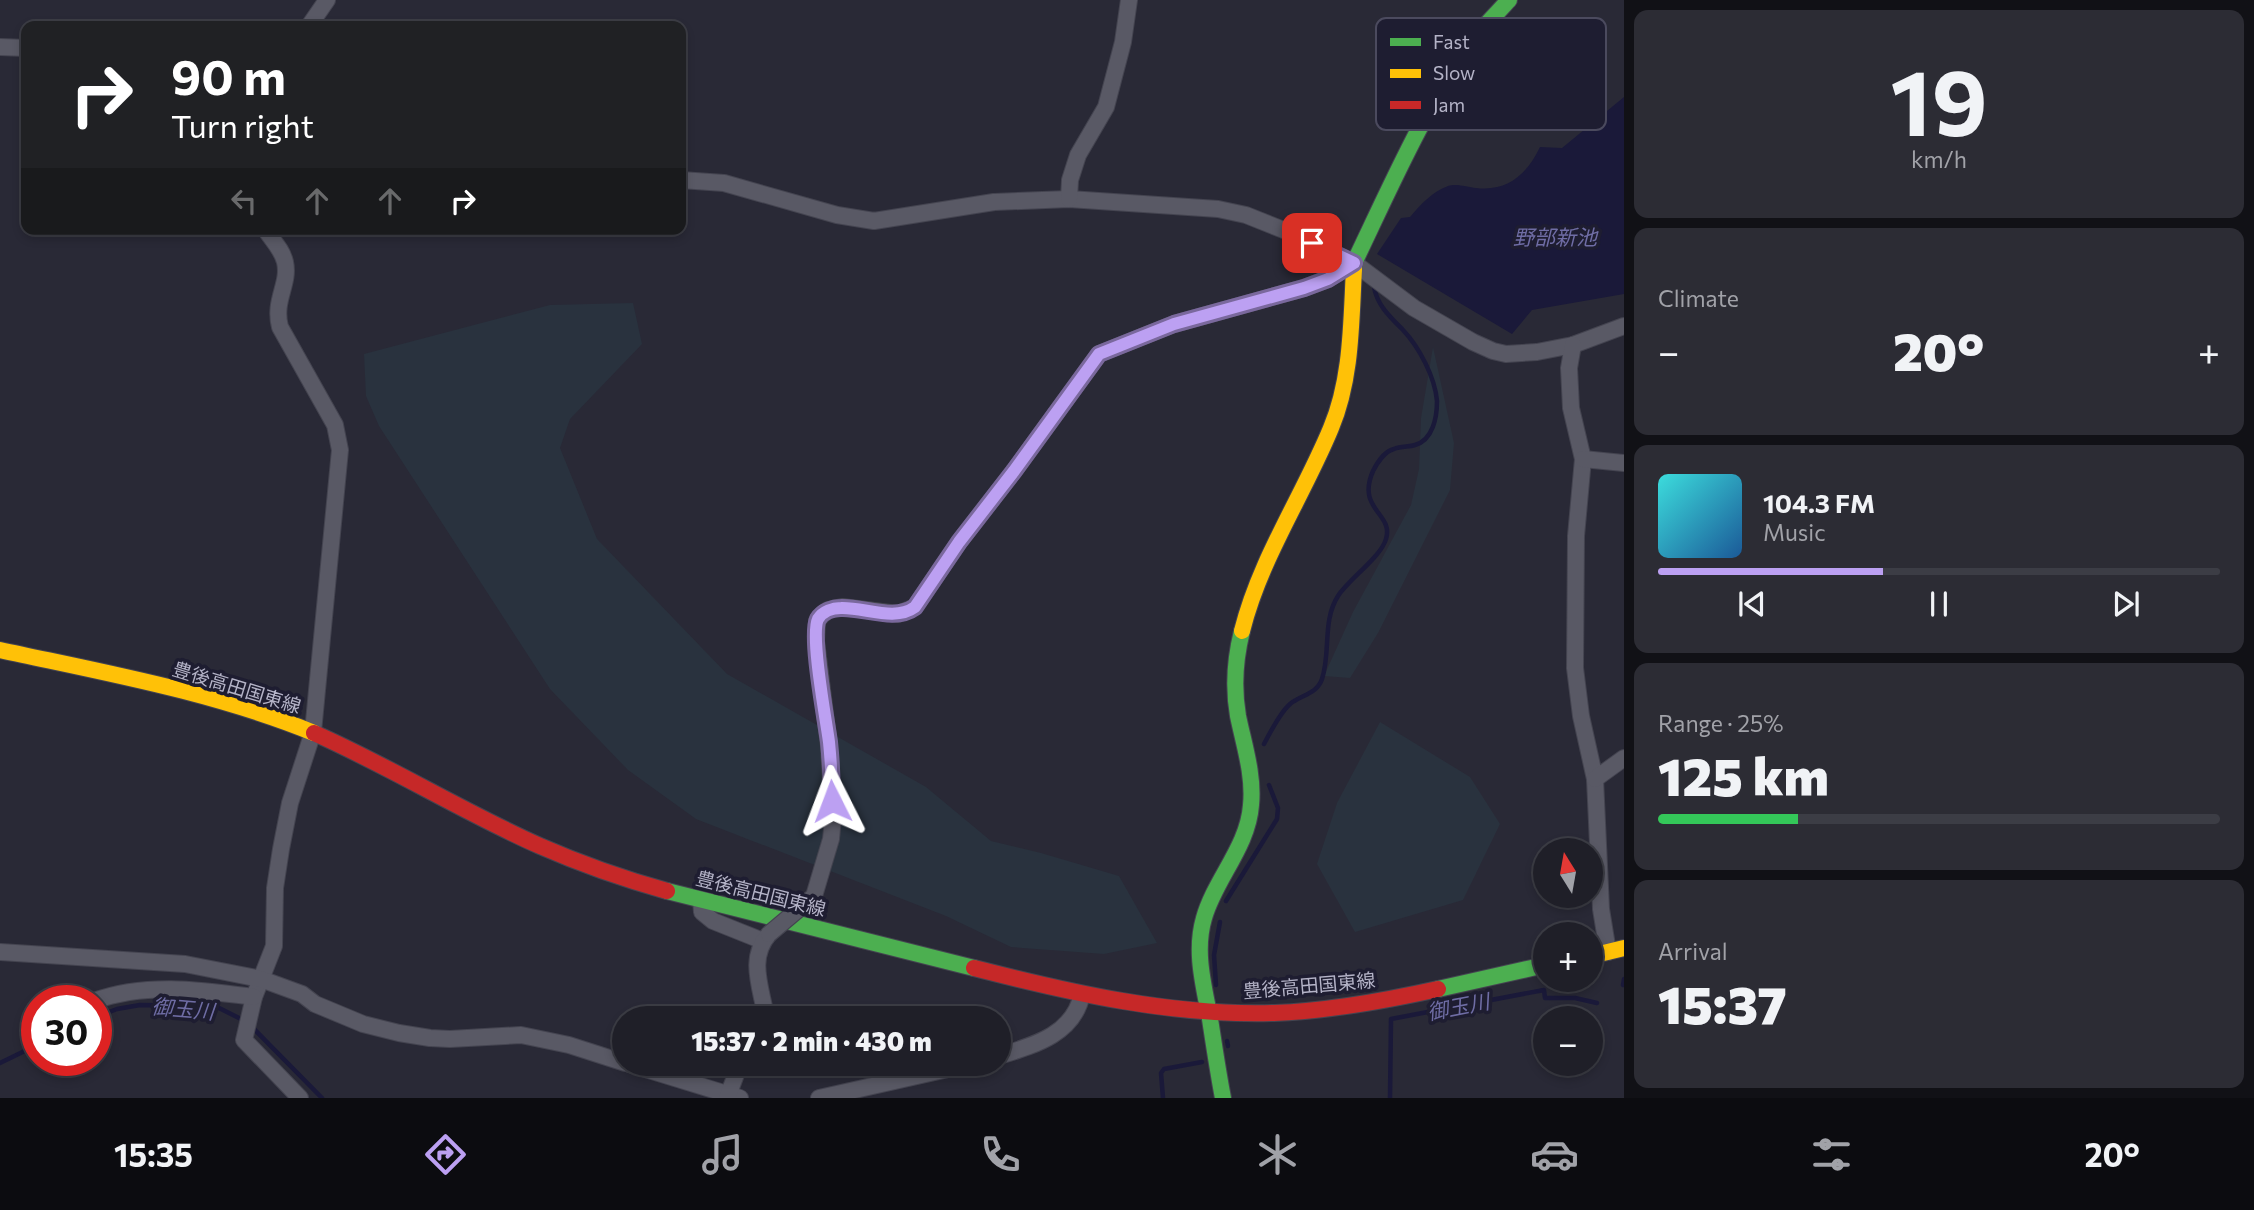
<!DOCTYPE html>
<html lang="en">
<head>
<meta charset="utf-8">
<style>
  :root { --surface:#1f1f28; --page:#2c2c34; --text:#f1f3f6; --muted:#a1a2a8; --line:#3c3d45; --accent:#bca0f2 }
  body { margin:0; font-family:Commissioner,"Noto Sans JP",sans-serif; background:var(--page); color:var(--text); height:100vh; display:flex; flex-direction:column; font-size:26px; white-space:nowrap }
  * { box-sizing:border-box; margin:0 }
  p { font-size:23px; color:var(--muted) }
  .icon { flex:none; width:38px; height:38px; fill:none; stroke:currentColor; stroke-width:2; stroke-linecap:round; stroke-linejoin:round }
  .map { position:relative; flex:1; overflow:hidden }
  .sheet { display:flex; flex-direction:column; gap:10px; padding:10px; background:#111116; width:630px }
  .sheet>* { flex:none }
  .guide { position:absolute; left:21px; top:21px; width:665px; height:214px; border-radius:14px; box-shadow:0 4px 10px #0003,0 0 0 2px var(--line); background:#202124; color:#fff; overflow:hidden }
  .needle { width:46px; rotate:349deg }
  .tools { position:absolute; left:1533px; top:838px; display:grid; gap:14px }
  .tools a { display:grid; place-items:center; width:70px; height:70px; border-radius:50%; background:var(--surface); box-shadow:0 4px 10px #0003,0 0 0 2px var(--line); font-size:35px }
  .speed { position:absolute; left:21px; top:985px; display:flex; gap:14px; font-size:35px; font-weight:700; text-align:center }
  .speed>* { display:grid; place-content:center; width:91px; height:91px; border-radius:50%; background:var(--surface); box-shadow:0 4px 10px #0003,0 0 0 2px var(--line); line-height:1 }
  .speed .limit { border:10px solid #d22; background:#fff; color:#111 }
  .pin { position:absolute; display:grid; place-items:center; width:60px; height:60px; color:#fff; margin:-30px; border-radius:14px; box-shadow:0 4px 10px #0006 }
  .me { position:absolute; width:77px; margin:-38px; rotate:357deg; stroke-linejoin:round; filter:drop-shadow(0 0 5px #0008) }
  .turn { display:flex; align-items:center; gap:24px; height:147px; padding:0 35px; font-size:32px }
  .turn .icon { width:91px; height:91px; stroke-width:2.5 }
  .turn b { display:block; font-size:49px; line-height:60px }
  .lanes { display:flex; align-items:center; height:66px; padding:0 35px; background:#0003; justify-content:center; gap:35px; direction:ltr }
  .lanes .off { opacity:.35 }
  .big { font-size:52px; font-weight:800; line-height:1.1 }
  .sheet .widget { flex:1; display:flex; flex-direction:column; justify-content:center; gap:10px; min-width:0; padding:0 24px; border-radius:14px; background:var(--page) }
  .sheet .dial { align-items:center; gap:0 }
  .dial b { font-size:91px; line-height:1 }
  .song { display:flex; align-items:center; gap:21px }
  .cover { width:84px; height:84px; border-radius:10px; background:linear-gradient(135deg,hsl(180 70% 55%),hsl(210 70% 35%)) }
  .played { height:7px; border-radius:4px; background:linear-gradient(90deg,var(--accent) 40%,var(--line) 40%) }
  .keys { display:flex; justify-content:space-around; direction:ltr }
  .heat { display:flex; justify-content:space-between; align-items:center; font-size:38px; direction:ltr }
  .charge { height:10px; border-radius:5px; background:linear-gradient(90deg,#34c759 25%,var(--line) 0) }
  .trip { position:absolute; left:612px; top:1006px; width:399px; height:70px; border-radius:35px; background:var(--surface); box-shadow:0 4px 10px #0003,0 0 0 2px var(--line); font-weight:800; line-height:70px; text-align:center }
  .tabs { display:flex; height:112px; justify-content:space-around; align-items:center; background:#0c0c10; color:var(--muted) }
  .tabs .icon { width:49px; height:49px }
  .tabs .selected { color:var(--accent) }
  .tabs b { font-size:32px; color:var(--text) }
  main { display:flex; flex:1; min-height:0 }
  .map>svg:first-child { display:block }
</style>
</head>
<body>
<main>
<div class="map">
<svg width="1624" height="1098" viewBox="0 0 1624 1098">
  <rect width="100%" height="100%" fill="#292936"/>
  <g fill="#29323e">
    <path d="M 633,303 L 642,344 L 570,419 L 560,448 L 597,539 L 727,674 L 926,787 L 991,841 L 1041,853 L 1119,876 L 1157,943 L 1104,954 L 1011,947 L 946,916 L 696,819 L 628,770 L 550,689 L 379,426 L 366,396 L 364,354 L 550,305 Z"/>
    <path d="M 1433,347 L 1454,443 L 1450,490 L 1378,633 L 1350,678 L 1324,676 L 1353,612 L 1411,505 L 1419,469 L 1421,418 Z"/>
    <path d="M 1380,722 L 1470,777 L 1500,824 L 1463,900 L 1355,932 L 1317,864 L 1337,803 Z"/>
  </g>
  <path fill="#1a1939" d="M 1624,97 L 1624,294 L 1532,310 L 1512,334 L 1377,254 L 1401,218 L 1410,217 C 1421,204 1432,192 1448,186 C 1456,183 1468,187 1476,188 C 1508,192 1527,174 1540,147 L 1562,148 Z"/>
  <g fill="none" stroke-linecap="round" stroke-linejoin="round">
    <g stroke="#1a1939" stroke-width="4.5">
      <path d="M 1264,744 C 1271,731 1279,714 1290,704 C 1301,695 1317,694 1322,679 C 1331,652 1322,621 1338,596 C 1349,579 1381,557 1386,539 C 1394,513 1356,510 1373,471 C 1377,463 1385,451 1394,449 C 1401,446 1409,447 1415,445 C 1433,440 1437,417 1437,401 C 1435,377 1419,347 1403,330 C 1390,317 1377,305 1374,287"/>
      <path d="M 1226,901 L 1277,819 L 1278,808 L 1269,785"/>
      <path d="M 1216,985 L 1214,955 L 1220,922"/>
      <path d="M 1623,985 L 1624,979"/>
      <path d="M 96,1017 L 117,1009 L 140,1005 L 215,1006 L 245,1021"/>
      <path d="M 251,1026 L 322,1098"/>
      <path d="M 1227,1041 L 1228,1046"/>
      <path d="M 0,1063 L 37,1045"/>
      <path d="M 1163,1098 L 1161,1073 L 1164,1069 L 1202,1062"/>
      <path d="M 1390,1098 L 1391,1019 L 1544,990 L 1545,998 L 1575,998 L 1597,1003"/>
    </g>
    <g stroke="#444450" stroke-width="18">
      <g id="street">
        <path d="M 309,26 L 327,0"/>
        <path d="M 0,47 L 26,48"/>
        <path d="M 681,180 L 724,183 L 837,215 L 874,221 L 994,202 L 1069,199 L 1218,209 L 1246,215 L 1291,233 L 1354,263 L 1414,308 L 1473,342 L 1493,351 L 1506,354 L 1537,352 L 1573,345 L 1624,326"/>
        <path d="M 1069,199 L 1070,180 L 1078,155 L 1106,107 L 1123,42 L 1129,0"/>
        <path d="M 265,229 C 272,240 282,249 285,262 C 290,284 273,300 280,327 L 335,425 L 340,450 L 313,732 L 290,803 L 281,849 L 275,888 L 274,946 L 254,997 L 244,1040 L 300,1098"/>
        <path d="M 1573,345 L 1569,368 L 1571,408 L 1583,459 L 1576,536 L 1575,668 L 1581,716 L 1595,779 L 1601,909 L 1608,952"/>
        <path d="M 1583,459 L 1624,463"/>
        <path d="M 1595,779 L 1624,758"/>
        <path d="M 701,900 L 702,912 L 713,921 L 763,941"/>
        <path d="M 807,902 L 814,896 L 831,839 L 833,818 L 829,746 L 816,641 L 817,621 L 822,615 L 828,610 L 842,607 L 898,614 L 915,607 L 959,542 L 1014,471 L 1099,354 L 1174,324 L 1304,288 L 1328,279 L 1354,263"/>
        <path d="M 0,952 L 185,964 L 261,979 L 302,994 L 315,1004 L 363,1024 L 399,1033 L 430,1038 L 450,1039 L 521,1035 L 569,1045 L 625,1063"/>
        <path d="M 94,1001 C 146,982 201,990 254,997"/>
        <path d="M 766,1018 C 762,989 747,959 769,934"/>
        <path d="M 999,1056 C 1035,1045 1074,1034 1082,994"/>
        <path d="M 629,1064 L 740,1098"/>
        <path d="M 727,1098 L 740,1064"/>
        <path d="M 819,1098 L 970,1064"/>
      </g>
    </g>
    <g stroke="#444450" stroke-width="18">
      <g id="fast">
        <path d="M 1354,269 L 1354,263 C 1389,190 1426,105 1473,40 C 1484,26 1497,13 1509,0"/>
        <path d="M 667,891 L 974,968"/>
        <path d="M 1438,989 L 1545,965"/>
        <path d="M 1223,1098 C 1218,1072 1214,1045 1210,1019 C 1204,986 1194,952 1204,918 C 1215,879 1248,847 1251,805 C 1254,775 1244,745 1238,716 C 1233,687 1235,659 1242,631"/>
      </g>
    </g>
    <g stroke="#444450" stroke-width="18">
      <g id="slow">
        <path d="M 1242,631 C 1260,559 1303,496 1331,428 C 1352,378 1351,322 1354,269"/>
        <path d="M 0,650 C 106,673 213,692 314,733"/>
        <path d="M 1591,956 L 1624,948"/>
      </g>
    </g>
    <g stroke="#444450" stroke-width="18">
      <g id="jam">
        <path d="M 314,733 C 391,767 463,812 540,846 C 581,864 624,879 667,891"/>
        <path d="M 974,968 C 1072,993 1172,1016 1274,1013 C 1329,1011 1384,1001 1438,989"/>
      </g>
    </g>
    <use href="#street" stroke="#595965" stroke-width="16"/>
    <use href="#fast" stroke="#4caf50" stroke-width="16"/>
    <use href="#slow" stroke="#ffc107" stroke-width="16"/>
    <use href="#jam" stroke="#c62828" stroke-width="16"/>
    <g stroke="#444450" stroke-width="18" stroke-linecap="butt">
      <path id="street-bridge" d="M 769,934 L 807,902"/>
    </g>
    <use href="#street-bridge" stroke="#595965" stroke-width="16"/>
  </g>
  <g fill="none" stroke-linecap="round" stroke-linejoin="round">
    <g stroke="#7a689d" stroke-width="18">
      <path id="route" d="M 832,801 C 832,782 831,762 829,742 C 826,719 810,636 818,619 C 823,611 833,608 841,608 C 864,607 895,622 915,607 L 959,542 L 1014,471 L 1099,354 L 1174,324 L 1304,288 L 1328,279 L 1354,263 L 1312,243"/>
    </g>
    <use href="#route" stroke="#bca0f2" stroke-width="12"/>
  </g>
  <g text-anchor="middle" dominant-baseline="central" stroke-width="7" stroke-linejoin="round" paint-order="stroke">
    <g font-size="19" fill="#b4b3c7" stroke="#1e1d31">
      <text transform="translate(237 687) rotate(17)">豊後高田国東線</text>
      <text transform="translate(761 893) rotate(14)">豊後高田国東線</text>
      <text transform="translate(1309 985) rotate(-5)">豊後高田国東線</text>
    </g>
    <g font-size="21" font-style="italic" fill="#6f6da5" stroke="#1e1d31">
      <text x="1555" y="236">野部新池</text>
      <text transform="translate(1458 1006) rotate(-11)">御玉川</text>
      <text transform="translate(183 1008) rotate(5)">御玉川</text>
    </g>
  </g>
  <rect x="1376" y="18" width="230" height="112" rx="10" fill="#1e1d31" stroke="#4b4a5e" stroke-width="2"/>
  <rect x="1390" y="38" width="31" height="8" fill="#4caf50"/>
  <rect x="1390" y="69" width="31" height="9" fill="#ffc107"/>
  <rect x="1390" y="101" width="31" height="8" fill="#c62828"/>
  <g font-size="19" fill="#b4b3c7">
    <text x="1433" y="49">Fast</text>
    <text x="1433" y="80">Slow</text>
    <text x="1433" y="112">Jam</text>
  </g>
</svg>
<div class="tools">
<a><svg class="needle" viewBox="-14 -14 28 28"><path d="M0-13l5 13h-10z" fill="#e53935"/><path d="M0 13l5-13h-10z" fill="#a1a2a8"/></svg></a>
<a>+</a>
<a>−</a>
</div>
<div class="speed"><div class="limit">30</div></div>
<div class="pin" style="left:1312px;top:243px;background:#d93025"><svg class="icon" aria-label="arrive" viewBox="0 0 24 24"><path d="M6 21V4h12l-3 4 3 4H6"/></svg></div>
<svg class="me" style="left:832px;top:801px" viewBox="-20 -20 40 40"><path d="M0-17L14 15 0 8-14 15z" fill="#bca0f2" stroke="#fff" stroke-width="4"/></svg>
<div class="trip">15:37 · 2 min · 430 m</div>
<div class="guide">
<div class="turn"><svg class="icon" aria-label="right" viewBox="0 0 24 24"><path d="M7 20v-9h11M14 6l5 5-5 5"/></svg><div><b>90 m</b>Turn right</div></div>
<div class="lanes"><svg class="icon off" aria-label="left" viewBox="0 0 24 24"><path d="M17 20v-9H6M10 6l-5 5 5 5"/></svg><svg class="icon off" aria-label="ahead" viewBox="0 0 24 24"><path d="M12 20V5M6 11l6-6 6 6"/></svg><svg class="icon off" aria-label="ahead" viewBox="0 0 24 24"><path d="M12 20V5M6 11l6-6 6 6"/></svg><svg class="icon" aria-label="right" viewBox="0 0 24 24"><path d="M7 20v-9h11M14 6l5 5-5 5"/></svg></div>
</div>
</div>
<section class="sheet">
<div class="widget dial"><b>19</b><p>km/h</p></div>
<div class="widget"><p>Climate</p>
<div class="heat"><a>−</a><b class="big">20°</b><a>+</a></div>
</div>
<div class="widget">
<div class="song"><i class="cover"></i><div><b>104.3 FM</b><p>Music</p></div></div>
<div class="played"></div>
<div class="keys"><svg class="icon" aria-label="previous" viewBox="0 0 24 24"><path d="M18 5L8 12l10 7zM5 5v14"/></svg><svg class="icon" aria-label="pause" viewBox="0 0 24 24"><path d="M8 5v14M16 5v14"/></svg><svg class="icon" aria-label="next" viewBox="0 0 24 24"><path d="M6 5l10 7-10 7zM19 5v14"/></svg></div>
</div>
<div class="widget"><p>Range · 25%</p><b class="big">125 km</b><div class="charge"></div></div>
<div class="widget"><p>Arrival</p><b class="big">15:37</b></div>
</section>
</main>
<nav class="tabs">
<b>15:35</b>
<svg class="icon selected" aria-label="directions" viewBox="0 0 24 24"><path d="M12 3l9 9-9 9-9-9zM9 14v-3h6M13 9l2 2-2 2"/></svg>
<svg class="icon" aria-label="music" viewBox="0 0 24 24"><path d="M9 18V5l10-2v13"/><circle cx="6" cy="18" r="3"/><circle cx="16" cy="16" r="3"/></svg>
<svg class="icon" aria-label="phone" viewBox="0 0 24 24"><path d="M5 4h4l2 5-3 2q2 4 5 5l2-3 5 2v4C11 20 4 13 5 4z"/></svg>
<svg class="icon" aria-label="climate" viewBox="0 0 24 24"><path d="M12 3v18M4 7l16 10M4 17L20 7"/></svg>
<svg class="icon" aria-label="car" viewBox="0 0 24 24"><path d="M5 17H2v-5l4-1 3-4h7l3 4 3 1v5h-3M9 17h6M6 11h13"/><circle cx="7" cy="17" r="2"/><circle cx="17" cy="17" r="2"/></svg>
<svg class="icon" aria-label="filters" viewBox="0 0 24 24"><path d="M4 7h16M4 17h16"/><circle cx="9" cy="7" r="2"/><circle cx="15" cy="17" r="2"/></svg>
<b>20°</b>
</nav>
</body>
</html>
